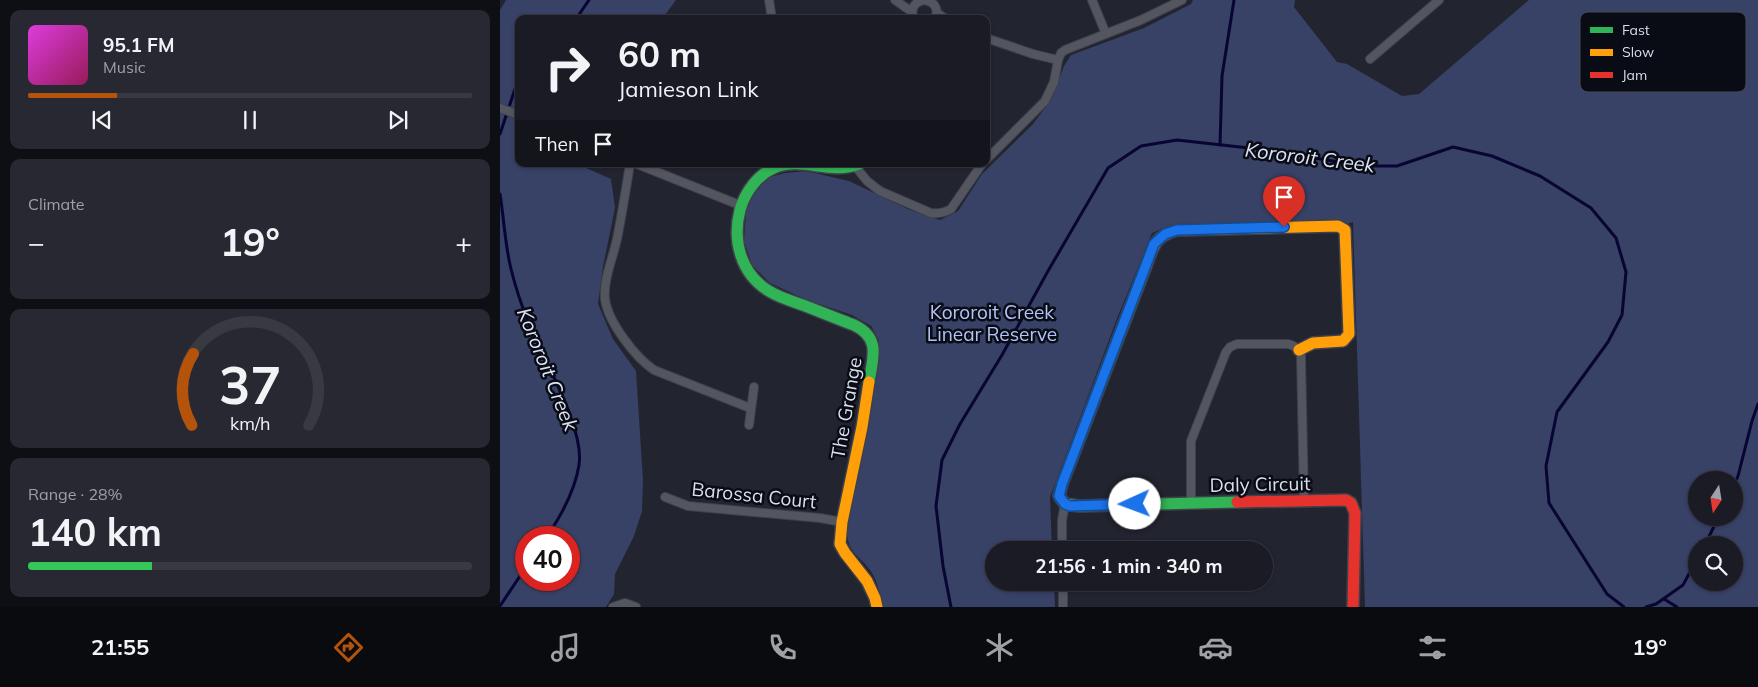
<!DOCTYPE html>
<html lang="en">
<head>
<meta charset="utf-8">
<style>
  :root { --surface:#1a1b24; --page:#272831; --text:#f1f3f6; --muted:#9fa1a6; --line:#383941; --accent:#b45309 }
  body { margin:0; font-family:Mulish,sans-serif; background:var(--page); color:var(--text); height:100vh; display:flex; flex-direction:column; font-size:19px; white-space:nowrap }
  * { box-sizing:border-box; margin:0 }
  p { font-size:16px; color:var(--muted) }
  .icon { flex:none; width:28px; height:28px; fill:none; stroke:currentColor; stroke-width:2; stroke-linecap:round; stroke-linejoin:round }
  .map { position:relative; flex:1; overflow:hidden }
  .drawer { display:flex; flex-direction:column; gap:10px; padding:10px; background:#0e0f14; width:500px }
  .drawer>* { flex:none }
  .hud { position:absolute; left:15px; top:15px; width:475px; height:152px; border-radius:10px; box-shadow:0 1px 4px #0004,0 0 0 1px var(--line); background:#1a1b24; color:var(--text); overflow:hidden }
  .needle { width:32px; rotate:192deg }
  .tools { position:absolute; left:1188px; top:471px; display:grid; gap:10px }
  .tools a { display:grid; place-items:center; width:55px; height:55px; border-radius:50%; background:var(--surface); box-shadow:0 1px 4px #0004,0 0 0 1px var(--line); font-size:25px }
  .speed { position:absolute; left:15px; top:526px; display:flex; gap:10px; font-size:25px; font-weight:700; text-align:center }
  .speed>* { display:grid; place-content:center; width:65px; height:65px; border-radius:50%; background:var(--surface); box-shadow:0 1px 4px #0004,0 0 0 1px var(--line); line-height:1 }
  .speed .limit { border:8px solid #d22; background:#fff; color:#111 }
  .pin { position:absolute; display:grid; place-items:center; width:42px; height:42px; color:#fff; margin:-51px -21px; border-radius:50% 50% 50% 0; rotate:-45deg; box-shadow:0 0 5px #0007 }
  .pin .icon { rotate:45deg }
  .me { position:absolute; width:55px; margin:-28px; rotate:268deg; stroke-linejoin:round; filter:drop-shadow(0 0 4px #0008) }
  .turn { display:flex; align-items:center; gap:18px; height:105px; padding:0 20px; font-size:22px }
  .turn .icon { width:65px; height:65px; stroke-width:2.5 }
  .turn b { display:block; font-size:35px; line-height:42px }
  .then { display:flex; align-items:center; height:48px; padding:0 20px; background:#0003; gap:10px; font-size:19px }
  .big { font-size:38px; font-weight:700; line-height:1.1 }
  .drawer .tile { flex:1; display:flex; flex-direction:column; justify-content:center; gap:8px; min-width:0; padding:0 18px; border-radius:10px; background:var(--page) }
  .drawer .dial { align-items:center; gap:0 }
  .dial svg { height:130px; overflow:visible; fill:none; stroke:var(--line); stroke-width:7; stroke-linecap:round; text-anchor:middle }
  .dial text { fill:var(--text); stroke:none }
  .song { display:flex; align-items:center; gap:15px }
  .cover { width:60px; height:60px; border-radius:8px; background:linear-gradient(135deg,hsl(300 70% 55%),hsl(330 70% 35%)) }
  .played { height:5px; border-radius:2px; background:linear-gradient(90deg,var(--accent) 20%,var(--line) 20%) }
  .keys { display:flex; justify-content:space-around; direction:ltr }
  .heat { display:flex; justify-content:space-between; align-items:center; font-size:28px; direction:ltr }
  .charge { height:8px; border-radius:4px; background:linear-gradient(90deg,#34c759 28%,var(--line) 0) }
  .trip { position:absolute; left:485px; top:541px; width:288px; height:50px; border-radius:25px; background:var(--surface); box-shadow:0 1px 4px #0004,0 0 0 1px var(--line); font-weight:700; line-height:50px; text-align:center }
  .tab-bar { display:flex; height:80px; justify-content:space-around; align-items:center; background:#0a0b0e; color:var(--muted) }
  .tab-bar .icon { width:35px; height:35px }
  .tab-bar .on { color:var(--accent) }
  .tab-bar b { font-size:22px; color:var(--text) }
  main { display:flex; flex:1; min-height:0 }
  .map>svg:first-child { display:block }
</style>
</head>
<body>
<main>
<section class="drawer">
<div class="tile">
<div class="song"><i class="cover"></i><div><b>95.1 FM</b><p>Music</p></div></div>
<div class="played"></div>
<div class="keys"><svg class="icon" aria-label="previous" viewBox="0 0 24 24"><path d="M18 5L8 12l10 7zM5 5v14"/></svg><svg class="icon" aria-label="pause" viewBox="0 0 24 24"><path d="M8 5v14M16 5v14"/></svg><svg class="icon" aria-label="next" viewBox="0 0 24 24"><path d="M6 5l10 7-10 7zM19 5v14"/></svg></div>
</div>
<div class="tile"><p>Climate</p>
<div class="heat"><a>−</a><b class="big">19°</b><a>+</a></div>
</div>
<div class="tile dial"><svg viewBox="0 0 100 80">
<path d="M14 69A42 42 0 1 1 86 69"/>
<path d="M14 69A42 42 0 0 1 15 25" stroke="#b45309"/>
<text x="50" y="56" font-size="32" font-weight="700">37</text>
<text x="50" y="72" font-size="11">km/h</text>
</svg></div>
<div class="tile"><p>Range · 28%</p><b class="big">140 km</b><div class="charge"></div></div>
</section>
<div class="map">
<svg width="1258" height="607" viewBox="0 0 1258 607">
  <rect width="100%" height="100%" fill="#222430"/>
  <g fill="#384166" fill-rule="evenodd">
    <path d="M 6,0 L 176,0 L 162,19 L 19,19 L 19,164 L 82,164 L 86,168 L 111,179 L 115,208 L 103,267 L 98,304 L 113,339 L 136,371 L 143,480 L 142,511 L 134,536 L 115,574 L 114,594 L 106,607 L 0,607 L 0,10 ZM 26,538 L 69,538 L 69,580 L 26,580 Z"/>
    <path d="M 693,0 L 795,0 L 794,7 L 837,62 L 847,64 L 902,96 L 919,94 L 1029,0 L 1258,0 L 1258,607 L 865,607 L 853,222 L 847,224 L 759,223 L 666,227 L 652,233 L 618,316 L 550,497 L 552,550 L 494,550 L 494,582 L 554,583 L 555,607 L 382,607 C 381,596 378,583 372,573 C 360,554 346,554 347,527 L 370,419 L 379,340 L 371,326 L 352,315 L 307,300 L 270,283 L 252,265 L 244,241 L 246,212 L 249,201 L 257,190 L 269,177 L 285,173 L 306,171 L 349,181 L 408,209 L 440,220 L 458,211 L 482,174 L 533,124 L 551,100 L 564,66 L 571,55 L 644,28 L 691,4 ZM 1196,480 L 1234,480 L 1234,518 L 1196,518 ZM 1196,545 L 1234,545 L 1234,582 L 1196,582 Z"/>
  </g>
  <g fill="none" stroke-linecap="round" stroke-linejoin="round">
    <g stroke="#080535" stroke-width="3">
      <path d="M 76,19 L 89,0"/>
      <path d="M 0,134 L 15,89 L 19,85"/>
      <path d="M 720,145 L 722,76 L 734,0"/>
      <path d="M 0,194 C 4,219 5,245 11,269 C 15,285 20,301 26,316 C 40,355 85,426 79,465 C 75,491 61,516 46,538"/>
      <path d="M 1234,485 L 1238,476 L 1252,421 L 1258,404"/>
      <path d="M 1205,545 L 1218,518"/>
      <path d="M 1164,599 L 1177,607"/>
      <path d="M 0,606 L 26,567"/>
      <path d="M 451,607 L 443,566 L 436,506 L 442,460 L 460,424 L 502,355 L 548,271 L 608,168 L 641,146 L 677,140 L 767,150 L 862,166 L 897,166 L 953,147 L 992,156 L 1040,176 L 1091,208 L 1116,238 L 1126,272 L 1122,315 L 1108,342 L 1057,412 L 1046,466 L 1049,503 L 1107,594 L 1124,607"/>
      <path d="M 1146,607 L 1156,604 L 1183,585 L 1196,561"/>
    </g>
    <g stroke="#3e404b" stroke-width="10">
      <g id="street">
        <path d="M 269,0 L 272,19"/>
        <path d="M 395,0 L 412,12"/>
        <path d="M 425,0 C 435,2 439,9 435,19"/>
        <path d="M 592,0 L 606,34"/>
        <path d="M 437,13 L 446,19"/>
        <path d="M 414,19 C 410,9 414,2 424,0"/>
        <path d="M 486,38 L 533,54 L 558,60"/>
        <path d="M 870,59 L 939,0"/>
        <path d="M 0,108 L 19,115"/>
        <path d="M 486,160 L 545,101 L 554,82 L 558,60 L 561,53 L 565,50 L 641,20 L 682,0"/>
        <path d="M 130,164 C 126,189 122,214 117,239 C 113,258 103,280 105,299 C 108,322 135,357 154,370 L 250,408"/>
        <path d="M 137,164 L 242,206"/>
        <path d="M 355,166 L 367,181 L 380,191 L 431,213 C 439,214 444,213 451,209 L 482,164"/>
        <path d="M 249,425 L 254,387"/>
        <path d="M 165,497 L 188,506 L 320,518 L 342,522"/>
        <path d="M 691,503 L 691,441 L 726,352 L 730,347 L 737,344 L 788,344 C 796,346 799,349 801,356 L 804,500"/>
        <path d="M 562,550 L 562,520 L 565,504"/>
        <path d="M 563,582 L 563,607"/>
        <path d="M 113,607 L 125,603 L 136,607"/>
      </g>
    </g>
    <g stroke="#3e404b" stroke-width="14">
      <g id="fast">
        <path d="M 359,164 C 330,175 303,157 276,167 C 258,174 245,192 240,210 C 232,241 241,274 269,291 C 280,298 295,302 308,307 C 323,313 338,319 354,325 C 381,338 373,357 369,382"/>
        <path d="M 646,266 L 562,484 L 559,496 L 565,504 L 579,506 L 737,502"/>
      </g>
    </g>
    <g stroke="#3e404b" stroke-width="14">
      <g id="slow">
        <path d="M 646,266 C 653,246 655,236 677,230 L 838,226 L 845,230 L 849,334 L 843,341 L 813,343 L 799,350"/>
        <path d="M 369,382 L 362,427 L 342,522 L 340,544 L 345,553 L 367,581 L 375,598 L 377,607"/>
      </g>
    </g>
    <g stroke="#3e404b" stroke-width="14">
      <path id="jam" d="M 737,502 L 846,500 L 851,503 L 855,513 L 853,607"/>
    </g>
    <use href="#street" stroke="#53565f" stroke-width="8"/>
    <use href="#fast" stroke="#30b455" stroke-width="11"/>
    <use href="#slow" stroke="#ff9f0a" stroke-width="11"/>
    <use href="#jam" stroke="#e5322d" stroke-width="11"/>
  </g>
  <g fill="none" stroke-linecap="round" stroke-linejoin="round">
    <g stroke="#114b97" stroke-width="12">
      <path id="route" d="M 635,504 L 570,506 L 565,504 L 559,496 L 562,484 L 654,244 L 665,234 L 677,230 L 784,227"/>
    </g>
    <use href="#route" stroke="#1a73e8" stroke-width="9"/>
  </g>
  <g text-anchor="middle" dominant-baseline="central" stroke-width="5" stroke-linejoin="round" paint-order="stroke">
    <g font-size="19" fill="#b3c3f7" stroke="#090c15">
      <text x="492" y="312">Kororoit Creek<tspan x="492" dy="22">Linear Reserve</tspan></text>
    </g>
    <g font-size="19" fill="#dadfed" stroke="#090c15">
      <text transform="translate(346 408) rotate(-80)">The Grange</text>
      <text transform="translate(760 484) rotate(-1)">Daly Circuit</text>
      <text transform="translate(254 495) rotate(6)">Barossa Court</text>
    </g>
    <g font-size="20" font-style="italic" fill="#dde3f5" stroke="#090c15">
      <text transform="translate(810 157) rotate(7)">Kororoit Creek</text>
      <text transform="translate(48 369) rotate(68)">Kororoit Creek</text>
    </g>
  </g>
  <rect x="1080" y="12" width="166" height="80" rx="8" fill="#090c15" stroke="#484b56" stroke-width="1"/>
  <rect x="1090" y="27" width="23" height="6" fill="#30b455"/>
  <rect x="1090" y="49" width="23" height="7" fill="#ff9f0a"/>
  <rect x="1090" y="72" width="23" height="6" fill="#e5322d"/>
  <g font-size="14" fill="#dadfed">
    <text x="1122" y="35">Fast</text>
    <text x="1122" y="57">Slow</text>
    <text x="1122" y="80">Jam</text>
  </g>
</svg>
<div class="tools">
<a><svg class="needle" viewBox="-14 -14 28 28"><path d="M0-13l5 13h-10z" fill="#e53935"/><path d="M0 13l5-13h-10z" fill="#9fa1a6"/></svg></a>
<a><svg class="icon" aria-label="search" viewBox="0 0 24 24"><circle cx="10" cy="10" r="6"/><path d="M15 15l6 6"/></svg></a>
</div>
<div class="speed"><div class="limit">40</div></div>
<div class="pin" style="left:784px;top:227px;background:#d93025"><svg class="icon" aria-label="arrive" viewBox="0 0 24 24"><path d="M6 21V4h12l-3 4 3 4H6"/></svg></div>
<svg class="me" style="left:635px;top:504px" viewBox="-20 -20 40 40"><circle r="19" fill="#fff"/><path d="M0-13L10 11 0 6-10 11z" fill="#1a73e8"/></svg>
<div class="trip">21:56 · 1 min · 340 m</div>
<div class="hud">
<div class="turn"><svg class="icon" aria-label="right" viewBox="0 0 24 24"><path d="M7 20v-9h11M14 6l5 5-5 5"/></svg><div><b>60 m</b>Jamieson Link</div></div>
<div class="then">Then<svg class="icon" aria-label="arrive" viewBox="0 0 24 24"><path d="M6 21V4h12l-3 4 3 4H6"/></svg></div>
</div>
</div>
</main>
<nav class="tab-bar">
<b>21:55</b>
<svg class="icon on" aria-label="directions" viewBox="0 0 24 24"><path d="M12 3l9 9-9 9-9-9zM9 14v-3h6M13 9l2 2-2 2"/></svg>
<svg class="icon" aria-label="music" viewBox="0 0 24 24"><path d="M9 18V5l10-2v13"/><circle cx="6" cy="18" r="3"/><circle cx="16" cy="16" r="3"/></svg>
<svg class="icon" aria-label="phone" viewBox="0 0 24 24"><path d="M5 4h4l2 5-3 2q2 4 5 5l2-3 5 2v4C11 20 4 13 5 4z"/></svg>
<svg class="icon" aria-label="climate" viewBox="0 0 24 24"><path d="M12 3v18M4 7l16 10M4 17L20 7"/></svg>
<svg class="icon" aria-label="car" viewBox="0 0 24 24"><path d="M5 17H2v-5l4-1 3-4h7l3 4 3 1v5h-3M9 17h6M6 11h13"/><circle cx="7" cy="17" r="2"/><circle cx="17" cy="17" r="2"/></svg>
<svg class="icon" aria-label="filters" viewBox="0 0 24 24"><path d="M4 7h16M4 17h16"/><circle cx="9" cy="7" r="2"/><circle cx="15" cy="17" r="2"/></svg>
<b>19°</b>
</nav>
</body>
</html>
